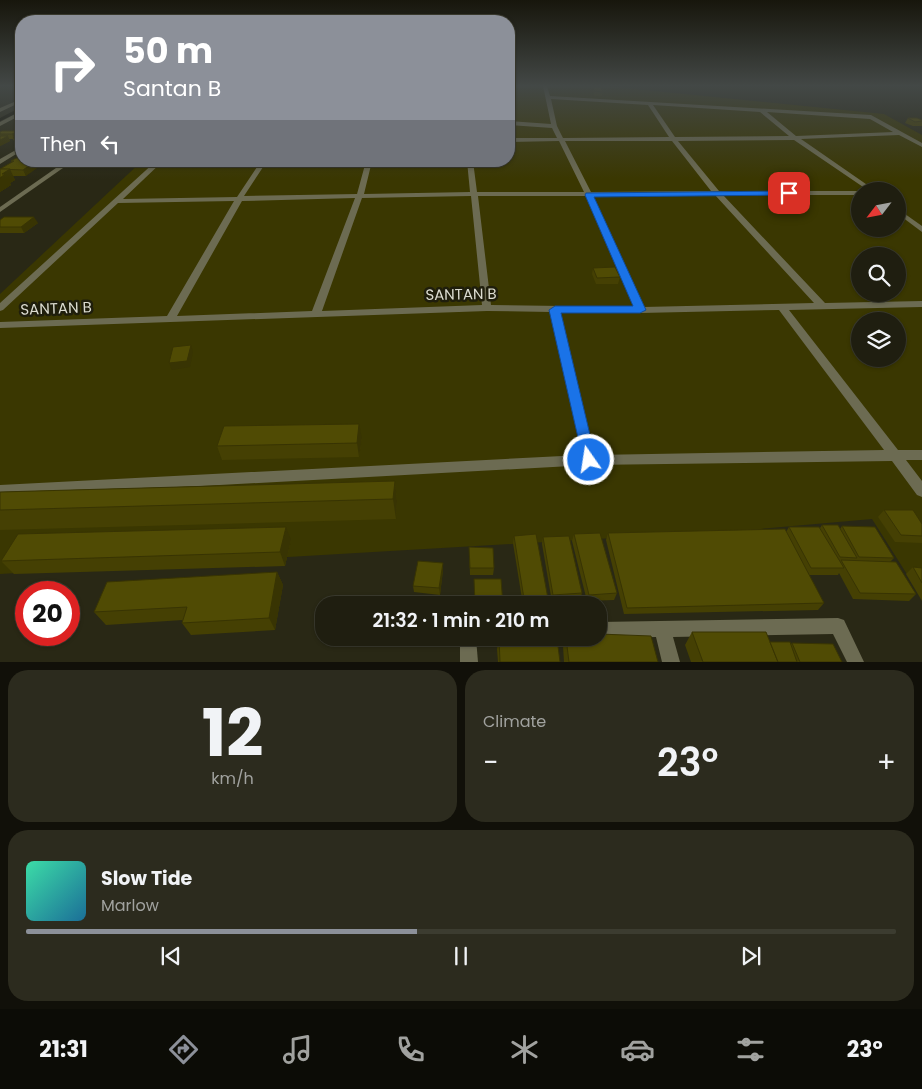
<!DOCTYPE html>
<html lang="en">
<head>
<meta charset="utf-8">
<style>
  :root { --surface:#1f1e10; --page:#2c2b1e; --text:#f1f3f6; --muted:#a1a29f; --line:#3c3c30; --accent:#8c9099 }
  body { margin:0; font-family:Poppins,sans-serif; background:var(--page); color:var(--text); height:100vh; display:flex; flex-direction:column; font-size:19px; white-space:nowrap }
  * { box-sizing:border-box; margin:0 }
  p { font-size:16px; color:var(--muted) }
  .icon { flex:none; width:28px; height:28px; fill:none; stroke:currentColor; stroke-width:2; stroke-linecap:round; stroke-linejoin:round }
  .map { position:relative; height:662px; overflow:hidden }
  .details { display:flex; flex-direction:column; gap:8px; padding:8px; background:#111009; flex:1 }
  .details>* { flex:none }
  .hud { position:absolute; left:15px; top:15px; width:500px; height:152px; border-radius:20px; box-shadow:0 1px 4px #0004,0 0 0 1px var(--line); background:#8c9099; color:#fff; overflow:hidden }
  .needle { width:32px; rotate:238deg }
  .controls { position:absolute; left:851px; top:182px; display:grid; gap:10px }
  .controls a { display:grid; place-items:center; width:55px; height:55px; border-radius:50%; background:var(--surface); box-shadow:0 1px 4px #0004,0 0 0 1px var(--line); font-size:25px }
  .speed { position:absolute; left:15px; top:581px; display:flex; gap:10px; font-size:25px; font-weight:700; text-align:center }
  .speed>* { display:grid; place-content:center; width:65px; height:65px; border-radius:50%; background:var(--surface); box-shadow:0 1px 4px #0004,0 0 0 1px var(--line); line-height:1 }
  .speed .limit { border:8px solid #d22; background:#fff; color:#111 }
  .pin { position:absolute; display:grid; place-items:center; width:42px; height:42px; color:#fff; margin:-21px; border-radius:10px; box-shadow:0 2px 8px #0006 }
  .me { position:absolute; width:55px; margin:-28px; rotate:347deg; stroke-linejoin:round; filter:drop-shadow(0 0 4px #0008) }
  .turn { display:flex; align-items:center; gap:18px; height:105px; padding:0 25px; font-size:22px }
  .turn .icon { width:65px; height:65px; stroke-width:2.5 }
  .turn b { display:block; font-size:35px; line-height:42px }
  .then { display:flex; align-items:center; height:48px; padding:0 25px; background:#0003; gap:10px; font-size:19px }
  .big { font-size:38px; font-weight:600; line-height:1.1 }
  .details .tile { flex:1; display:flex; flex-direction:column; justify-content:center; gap:8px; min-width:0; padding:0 18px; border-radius:20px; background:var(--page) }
  .details .dial { align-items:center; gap:0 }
  .dial b { font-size:65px; line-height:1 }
  .song { display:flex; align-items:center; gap:15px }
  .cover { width:60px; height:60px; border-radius:8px; background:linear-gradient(135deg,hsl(160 70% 55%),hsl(200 70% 35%)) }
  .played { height:5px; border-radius:2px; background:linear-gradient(90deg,var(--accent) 45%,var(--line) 45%) }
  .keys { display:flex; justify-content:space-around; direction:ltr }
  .heat { display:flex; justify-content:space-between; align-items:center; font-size:28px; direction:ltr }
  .details .tiles { flex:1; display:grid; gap:8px; grid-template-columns:1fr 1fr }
  .tile:last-child { grid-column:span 2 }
  .trip { position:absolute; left:315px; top:596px; width:292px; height:50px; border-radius:20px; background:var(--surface); box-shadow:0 1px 4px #0004,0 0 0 1px var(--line); font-weight:600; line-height:50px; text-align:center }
  .dock { display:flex; height:80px; justify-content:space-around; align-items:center; background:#0c0c06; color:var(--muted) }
  .dock .icon { width:35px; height:35px }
  .dock .selected { color:var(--accent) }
  .dock b { font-size:22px; color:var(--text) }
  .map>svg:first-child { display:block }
</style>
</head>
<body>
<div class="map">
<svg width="922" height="662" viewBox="0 0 922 662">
  <rect width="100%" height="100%" fill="#292815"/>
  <path fill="#3a3701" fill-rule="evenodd" d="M 509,86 L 605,86 L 884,114 L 922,135 L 922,598 L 872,519 L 749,530 L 0,574 L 0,294 L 142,161 L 509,161 ZM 860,191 L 898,191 L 898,229 L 860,229 ZM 860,256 L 898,256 L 898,294 L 860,294 ZM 860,321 L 898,321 L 898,359 L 860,359 Z"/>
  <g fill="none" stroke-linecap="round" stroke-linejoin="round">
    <path fill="#0f0d00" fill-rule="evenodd" d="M 19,108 L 21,108 L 21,111 L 0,121 L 0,118 Z"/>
    <g fill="#6c6b52" fill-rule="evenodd">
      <path d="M 543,86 L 547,86 L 550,96 L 871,115 L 922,143 L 922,147 L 899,135 L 801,139 L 876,191 L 869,191 L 794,140 L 678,141 L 719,191 L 861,191 L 860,191 L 860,195 L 723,195 L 825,303 L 922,301 L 922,307 L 789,310 L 898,450 L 922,450 L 922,460 L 906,460 L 922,481 L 922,497 L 917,495 L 892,461 L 589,465 L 0,497 L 0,485 L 582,455 L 551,312 L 487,311 L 0,328 L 0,322 L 167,316 L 234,201 L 118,203 L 3,310 L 0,311 L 0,303 L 156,161 L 163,161 L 123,199 L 237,197 L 261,161 L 267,161 L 244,196 L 357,194 L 366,161 L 372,161 L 364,194 L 470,192 L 467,161 L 473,161 L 477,192 L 584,192 L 559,141 L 509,142 L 509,138 L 557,138 L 552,128 L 509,125 L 509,121 L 551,124 ZM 551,99 L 648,105 L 669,137 L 563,138 L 557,126 ZM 653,105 L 760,112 L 789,136 L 675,137 ZM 767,112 L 870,119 L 893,132 L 796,136 ZM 565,141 L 672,141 L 711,191 L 591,192 ZM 715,195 L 814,303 L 643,307 L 593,196 ZM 471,196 L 482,305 L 322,311 L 362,198 ZM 478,196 L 586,196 L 634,307 L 491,305 ZM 355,198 L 312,311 L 177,316 L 242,201 ZM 779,310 L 884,450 L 594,455 L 560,312 L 640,313 Z"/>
      <path d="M 898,209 L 922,226 L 922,232 L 898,214 Z"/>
    </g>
    <g fill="#6c6b52" fill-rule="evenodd">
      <path d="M 21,99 L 21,102 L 0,112 L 0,108 Z"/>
      <path d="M 21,111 L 21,115 L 0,126 L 0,122 Z"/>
      <path d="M 21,147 L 21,151 L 0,164 L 0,159 Z"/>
      <path d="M 66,161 L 73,161 L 0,212 L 0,207 Z"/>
      <path d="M 838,618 L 844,620 L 864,662 L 847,662 L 833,634 L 673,637 L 680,662 L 662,662 L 656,637 L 599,638 L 597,638 L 599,638 L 599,622 Z"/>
      <path d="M 460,638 L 476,638 L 478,662 L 460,662 Z"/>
    </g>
  </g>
  <g fill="#454003">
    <path d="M 593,87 L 603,92 L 602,96 L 594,96 L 593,91 Z"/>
    <path d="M 908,118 L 922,120 L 922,126 L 913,126 L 905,123 Z"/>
    <path d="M 0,132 L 20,134 L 21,133 L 21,143 L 15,143 L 13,139 L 9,139 L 10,141 L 0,146 Z"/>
    <path d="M 21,153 L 21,161 L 26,176 L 13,176 L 15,180 L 10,183 L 11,185 L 0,192 L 0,169 L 12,162 L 11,161 L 21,158 L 19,155 Z"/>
    <path d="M 0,220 L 38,223 L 24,233 L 0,233 Z"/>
    <path d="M 593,268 L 620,277 L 618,284 L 596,284 L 592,274 Z"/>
    <path d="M 362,438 L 359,457 L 222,460 L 217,446 Z"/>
    <path d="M 395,481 L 397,501 L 396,519 L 0,530 L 0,492 Z"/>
    <path d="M 884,510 L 922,524 L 922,543 L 895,542 L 878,517 Z"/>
    <path d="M 822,525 L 840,529 L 842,526 L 894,558 L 890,562 L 916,594 L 909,601 L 853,599 L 839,573 L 838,575 L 809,575 L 824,603 L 818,610 L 624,614 L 606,540 L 608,533 L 786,532 L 789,527 L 820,528 Z"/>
    <path d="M 574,534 L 617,593 L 614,600 L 587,601 L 572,541 Z"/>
    <path d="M 514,536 L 549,604 L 549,605 L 523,605 L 513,543 Z"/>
    <path d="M 543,537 L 582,593 L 580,600 L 552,602 L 542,544 Z"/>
    <path d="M 291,540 L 285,566 L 14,574 L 1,561 Z"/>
    <path d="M 469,547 L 494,568 L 493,575 L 470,575 Z"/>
    <path d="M 443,563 L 443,570 L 440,595 L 414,592 L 413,586 Z"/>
    <path d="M 913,567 L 922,568 L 922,601 L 906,574 Z"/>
    <path d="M 277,572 L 283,585 L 275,630 L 191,635 L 182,623 L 183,620 L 106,625 L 94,612 Z"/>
    <path d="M 692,632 L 790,645 L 792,643 L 842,662 L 691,662 L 685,645 Z"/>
    <path d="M 499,638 L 560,662 L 498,662 L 497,649 Z"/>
    <path d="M 565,638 L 599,638 L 658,662 L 564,662 L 563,646 Z"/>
  </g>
  <g fill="#383403">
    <path d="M 18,131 L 21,136 L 14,138 L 12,134 Z"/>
    <path d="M 8,136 L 10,141 L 0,146 L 0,140 Z"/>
    <path d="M 36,161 L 47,161 L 26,176 L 23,170 Z"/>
    <path d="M 10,169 L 15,180 L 10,183 L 11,185 L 0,192 L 0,178 L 2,174 Z"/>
    <path d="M 34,217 L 38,223 L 24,233 L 21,227 Z"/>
    <path d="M 191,345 L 193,352 L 190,367 L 172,370 L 169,363 Z"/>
    <path d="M 359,424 L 362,438 L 359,457 L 357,443 Z"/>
    <path d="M 395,481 L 397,501 L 396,519 L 393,499 Z"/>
    <path d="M 286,527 L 291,540 L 285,566 L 280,552 Z"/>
    <path d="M 443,563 L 443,570 L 440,595 L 439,588 Z"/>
    <path d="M 277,572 L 283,585 L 275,630 L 269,618 Z"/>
  </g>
  <g fill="#504b04" stroke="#383403">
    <path d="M 593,87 L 601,87 L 603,92 L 594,91 Z"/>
    <path d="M 908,118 L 917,118 L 922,120 L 922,121 L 915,122 Z"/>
    <path d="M 2,131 L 18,131 L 12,134 L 0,134 L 0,132 Z"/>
    <path d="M 21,133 L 21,138 L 13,138 Z"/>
    <path d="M 0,136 L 8,136 L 0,140 Z"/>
    <path d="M 16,158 L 21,158 L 21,161 L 36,161 L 23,170 L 0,169 L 14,161 L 11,161 Z"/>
    <path d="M 0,169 L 10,169 L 2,174 L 5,174 L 0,178 Z"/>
    <path d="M 4,217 L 34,217 L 21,227 L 0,227 L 0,220 Z"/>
    <path d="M 615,267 L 620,277 L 597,278 L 593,268 Z"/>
    <path d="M 191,345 L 187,361 L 169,363 L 173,347 Z"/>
    <path d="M 359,424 L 357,443 L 217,446 L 224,426 Z"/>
    <path d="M 395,481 L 393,499 L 0,510 L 0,492 Z"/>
    <path d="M 884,510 L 913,510 L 922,524 L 922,536 L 901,535 Z"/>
    <path d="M 822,525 L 838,525 L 857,558 L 840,557 Z"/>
    <path d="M 842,526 L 875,527 L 894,558 L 859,557 Z"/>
    <path d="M 286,527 L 280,552 L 1,561 L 18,534 Z"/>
    <path d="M 789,527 L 819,527 L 844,568 L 811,568 Z"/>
    <path d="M 785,529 L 824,603 L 627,608 L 608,533 Z"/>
    <path d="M 600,533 L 617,593 L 589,595 L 574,534 Z"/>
    <path d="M 536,534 L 549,604 L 525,605 L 514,536 Z"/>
    <path d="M 569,536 L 582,593 L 553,595 L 543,537 Z"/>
    <path d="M 469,547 L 493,548 L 494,568 L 470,568 Z"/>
    <path d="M 841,560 L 896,562 L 916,594 L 860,593 Z"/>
    <path d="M 418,561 L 443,563 L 439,588 L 413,586 Z"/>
    <path d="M 913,567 L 922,568 L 922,583 Z"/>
    <path d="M 277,572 L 269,618 L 182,623 L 187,607 L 94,612 L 107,582 Z"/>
    <path d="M 474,579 L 501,579 L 503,605 L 475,605 Z"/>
    <path d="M 692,632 L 766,632 L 778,662 L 703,662 Z"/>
    <path d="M 599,634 L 651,636 L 658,662 L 569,662 L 566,638 L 599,638 Z"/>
    <path d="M 499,638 L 557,638 L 560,662 L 500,662 Z"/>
    <path d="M 770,642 L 790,642 L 797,662 L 778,662 Z"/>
    <path d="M 792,643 L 833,644 L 842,662 L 800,662 Z"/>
  </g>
  <linearGradient id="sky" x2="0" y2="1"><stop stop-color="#17160c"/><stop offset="0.48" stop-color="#434846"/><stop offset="1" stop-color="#434846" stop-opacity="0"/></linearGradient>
  <rect width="922" height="179" fill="url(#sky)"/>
  <path fill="#1a73e8" stroke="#114b97" d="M 789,191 L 793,193 L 792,195 L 594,197 L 646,310 L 640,313 L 561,313 L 596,460 L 594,464 L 589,466 L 584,464 L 549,310 L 555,306 L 633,306 L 585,195 L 586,193 Z"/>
  <g text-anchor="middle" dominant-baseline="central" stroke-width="5" stroke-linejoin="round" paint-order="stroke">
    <g font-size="15" fill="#dcdcd0" stroke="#1f1e0c">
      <text transform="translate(461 294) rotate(-1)">SANTAN B</text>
      <text transform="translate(56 308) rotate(-2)">SANTAN B</text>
    </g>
  </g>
</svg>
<div class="controls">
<a><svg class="needle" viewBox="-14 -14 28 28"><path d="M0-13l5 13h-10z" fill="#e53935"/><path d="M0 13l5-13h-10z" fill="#a1a29f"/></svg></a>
<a><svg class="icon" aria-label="search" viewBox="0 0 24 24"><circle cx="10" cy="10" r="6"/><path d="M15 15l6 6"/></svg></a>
<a><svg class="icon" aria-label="layers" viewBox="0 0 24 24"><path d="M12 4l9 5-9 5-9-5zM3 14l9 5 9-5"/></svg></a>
</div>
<div class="speed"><div class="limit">20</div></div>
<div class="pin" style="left:789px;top:193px;background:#d93025"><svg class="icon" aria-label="arrive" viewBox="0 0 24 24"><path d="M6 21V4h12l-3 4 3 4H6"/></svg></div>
<svg class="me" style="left:589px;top:460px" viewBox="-20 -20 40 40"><circle r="17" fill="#1a73e8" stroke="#fff" stroke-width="3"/><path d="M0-11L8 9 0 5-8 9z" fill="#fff"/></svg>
<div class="trip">21:32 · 1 min · 210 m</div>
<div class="hud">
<div class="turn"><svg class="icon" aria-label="right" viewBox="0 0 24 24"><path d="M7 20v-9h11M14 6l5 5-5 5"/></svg><div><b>50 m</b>Santan B</div></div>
<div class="then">Then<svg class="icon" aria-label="left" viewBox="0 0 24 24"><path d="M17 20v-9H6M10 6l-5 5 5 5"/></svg></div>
</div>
</div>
<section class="details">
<div class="tiles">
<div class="tile dial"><b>12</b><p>km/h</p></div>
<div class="tile"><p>Climate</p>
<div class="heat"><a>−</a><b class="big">23°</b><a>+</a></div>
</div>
<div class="tile">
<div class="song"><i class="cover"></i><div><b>Slow Tide</b><p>Marlow</p></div></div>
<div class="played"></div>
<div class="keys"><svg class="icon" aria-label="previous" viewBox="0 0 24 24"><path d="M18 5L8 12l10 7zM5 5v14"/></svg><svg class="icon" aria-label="pause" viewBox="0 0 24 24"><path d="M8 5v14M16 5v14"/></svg><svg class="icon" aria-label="next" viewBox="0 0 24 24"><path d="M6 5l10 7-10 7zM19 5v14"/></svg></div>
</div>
</div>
</section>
<nav class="dock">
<b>21:31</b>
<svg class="icon selected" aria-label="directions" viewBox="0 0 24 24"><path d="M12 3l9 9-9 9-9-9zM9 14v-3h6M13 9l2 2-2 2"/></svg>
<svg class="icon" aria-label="music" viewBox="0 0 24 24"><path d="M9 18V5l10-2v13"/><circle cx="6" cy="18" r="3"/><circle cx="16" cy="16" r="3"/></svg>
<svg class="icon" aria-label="phone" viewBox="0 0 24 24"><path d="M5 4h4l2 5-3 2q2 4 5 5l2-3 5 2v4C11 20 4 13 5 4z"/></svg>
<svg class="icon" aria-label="climate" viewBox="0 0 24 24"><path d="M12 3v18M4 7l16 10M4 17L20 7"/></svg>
<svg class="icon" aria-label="car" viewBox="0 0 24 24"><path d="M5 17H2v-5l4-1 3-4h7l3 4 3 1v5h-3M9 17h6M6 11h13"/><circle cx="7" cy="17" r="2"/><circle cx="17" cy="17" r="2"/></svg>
<svg class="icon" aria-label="filters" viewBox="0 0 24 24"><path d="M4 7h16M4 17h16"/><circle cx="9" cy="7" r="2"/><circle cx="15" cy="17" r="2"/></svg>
<b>23°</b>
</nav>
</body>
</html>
